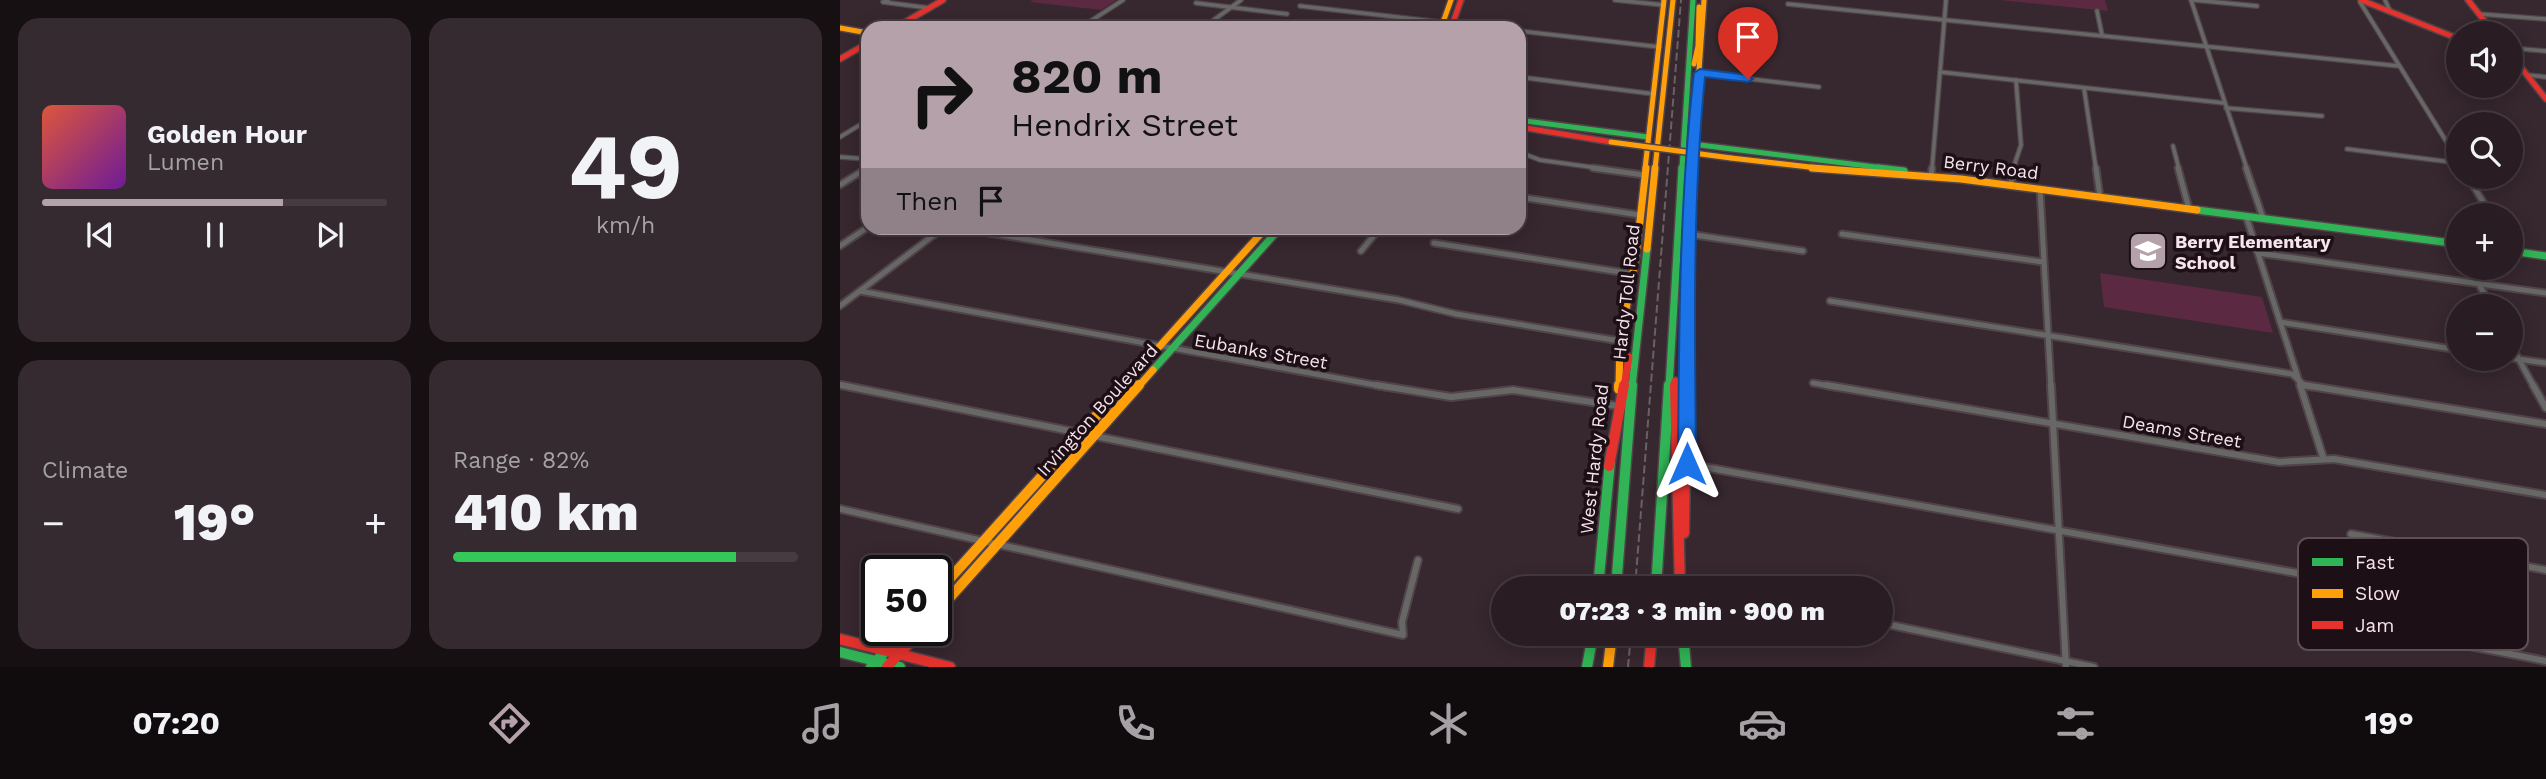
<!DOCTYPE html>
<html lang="en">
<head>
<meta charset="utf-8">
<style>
  :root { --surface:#291d23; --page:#352a30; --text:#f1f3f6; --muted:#a5a2a6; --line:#453b41; --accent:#b4a1a9 }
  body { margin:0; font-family:"Work Sans",sans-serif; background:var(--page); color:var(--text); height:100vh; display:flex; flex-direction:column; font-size:26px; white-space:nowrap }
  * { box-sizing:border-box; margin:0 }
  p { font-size:23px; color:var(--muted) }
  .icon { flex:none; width:38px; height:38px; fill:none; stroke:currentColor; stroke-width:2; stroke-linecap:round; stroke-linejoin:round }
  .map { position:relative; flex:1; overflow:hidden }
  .side { display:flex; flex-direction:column; gap:18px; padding:18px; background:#171013; width:840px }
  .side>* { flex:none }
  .banner { position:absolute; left:21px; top:21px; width:665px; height:214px; border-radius:21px; box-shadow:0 4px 18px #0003,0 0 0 2px var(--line); background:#b4a1a9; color:#111; overflow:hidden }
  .buttons { position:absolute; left:1606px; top:21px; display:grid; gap:14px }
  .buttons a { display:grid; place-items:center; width:77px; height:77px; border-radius:50%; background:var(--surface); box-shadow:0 4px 18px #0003,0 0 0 2px var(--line); font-size:35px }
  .speed { position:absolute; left:21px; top:555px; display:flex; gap:14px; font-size:35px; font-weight:700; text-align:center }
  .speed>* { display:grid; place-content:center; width:91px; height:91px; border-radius:50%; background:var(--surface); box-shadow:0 4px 18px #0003,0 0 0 2px var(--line); line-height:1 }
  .speed .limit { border:4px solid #111; border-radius:10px; background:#fff; color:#111 }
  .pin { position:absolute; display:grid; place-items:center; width:60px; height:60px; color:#fff; margin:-72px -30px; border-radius:50% 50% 50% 0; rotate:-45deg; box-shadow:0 0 7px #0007 }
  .pin .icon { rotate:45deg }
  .me { position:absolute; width:77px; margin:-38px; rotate:0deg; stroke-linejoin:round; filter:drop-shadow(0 0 5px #0008) }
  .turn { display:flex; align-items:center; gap:24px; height:147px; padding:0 35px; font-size:32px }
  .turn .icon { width:91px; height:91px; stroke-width:2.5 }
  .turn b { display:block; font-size:49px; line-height:60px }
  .then { display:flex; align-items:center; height:66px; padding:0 35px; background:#0003; gap:14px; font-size:26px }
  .big { font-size:52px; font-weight:800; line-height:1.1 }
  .side .widget { flex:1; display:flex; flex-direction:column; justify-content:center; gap:10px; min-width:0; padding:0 24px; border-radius:21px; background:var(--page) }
  .side .dial { align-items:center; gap:0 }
  .dial b { font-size:91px; line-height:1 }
  .song { display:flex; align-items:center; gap:21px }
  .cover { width:84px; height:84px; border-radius:10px; background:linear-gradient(135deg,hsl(10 70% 55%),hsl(280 70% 35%)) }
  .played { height:7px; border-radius:4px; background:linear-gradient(90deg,var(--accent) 70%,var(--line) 70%) }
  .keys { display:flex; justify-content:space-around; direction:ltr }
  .heat { display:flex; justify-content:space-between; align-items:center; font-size:38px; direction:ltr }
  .charge { height:10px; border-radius:5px; background:linear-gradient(90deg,#34c759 82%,var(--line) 0) }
  .side .tiles { flex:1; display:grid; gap:18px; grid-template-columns:repeat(2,1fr) }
  .trip { position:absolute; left:651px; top:576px; width:402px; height:70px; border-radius:35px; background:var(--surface); box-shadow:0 4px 18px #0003,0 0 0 2px var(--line); font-weight:800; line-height:70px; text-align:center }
  .tab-bar { display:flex; height:112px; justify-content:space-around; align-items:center; background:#100c0e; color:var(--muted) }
  .tab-bar .icon { width:49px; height:49px }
  .tab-bar .on { color:var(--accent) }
  .tab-bar b { font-size:32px; color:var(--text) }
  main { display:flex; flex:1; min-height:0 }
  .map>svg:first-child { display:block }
</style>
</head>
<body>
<main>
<section class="side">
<div class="tiles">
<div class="widget">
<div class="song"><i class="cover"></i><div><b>Golden Hour</b><p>Lumen</p></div></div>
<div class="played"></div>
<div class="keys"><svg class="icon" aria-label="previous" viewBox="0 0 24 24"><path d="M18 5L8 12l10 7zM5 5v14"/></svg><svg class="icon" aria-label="pause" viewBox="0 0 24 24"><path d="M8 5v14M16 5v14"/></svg><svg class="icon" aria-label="next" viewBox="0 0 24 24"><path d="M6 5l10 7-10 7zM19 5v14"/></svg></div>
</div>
<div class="widget dial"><b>49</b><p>km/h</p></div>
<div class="widget"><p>Climate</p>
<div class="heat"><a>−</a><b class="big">19°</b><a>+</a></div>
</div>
<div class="widget"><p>Range · 82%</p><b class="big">410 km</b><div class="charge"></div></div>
</div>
</section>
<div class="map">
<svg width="1706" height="667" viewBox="0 0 1706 667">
  <rect width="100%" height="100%" fill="#37272f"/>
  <g fill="#5b2a42">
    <path d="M 193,0 L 276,0 L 261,10 L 190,2 Z"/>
    <path d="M 1159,0 L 1265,0 L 1268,11 Z"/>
    <path d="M 1260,273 L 1422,297 L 1433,333 L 1264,307 Z"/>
  </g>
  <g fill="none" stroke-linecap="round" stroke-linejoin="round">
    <g stroke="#504349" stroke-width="6">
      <g id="street-far2">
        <path d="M 48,0 L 43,2 L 89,8"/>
        <path d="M 775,0 L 824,5"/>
        <path d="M 1351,0 L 1407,169"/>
        <path d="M 1354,0 L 1417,6"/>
        <path d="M 1522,0 L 1520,2 L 1619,162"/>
        <path d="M 1545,0 L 1550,11"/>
        <path d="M 356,3 L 447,14"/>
        <path d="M 948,4 L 1559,66"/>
        <path d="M 460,6 L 653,28"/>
        <path d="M 1257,11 L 1262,35"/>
        <path d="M 1639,14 L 1706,19"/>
        <path d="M 240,28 L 283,0"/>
        <path d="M 363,28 L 401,0"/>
        <path d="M 679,31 L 820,47"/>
        <path d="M 1671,48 L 1706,51"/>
        <path d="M 1100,72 L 1384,103"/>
        <path d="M 860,73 L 979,87"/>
        <path d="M 1687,75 L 1706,77"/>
        <path d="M 679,77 L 814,94"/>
        <path d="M 1244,88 L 1256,169"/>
        <path d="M 1386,108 L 1482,116"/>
        <path d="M 0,137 L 28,120"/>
        <path d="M 1333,146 L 1339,169"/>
        <path d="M 1507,149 L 1619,163"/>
        <path d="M 679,152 L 700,160 L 765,169"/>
        <path d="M 0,157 L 28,159"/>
        <path d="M 24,169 L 28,167"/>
        <path d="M 1092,169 L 1106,0"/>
        <path d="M 1173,169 L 1181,145 L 1176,80"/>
      </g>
    </g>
    <g stroke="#504349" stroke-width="9">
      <g id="street-far1">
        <path d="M 753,168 L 804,175"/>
        <path d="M 1256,168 L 1260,197"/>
        <path d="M 1338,168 L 1349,209"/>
        <path d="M 1406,168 L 1423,218"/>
        <path d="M 1091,176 L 1092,168"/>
        <path d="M 1628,177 L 1651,215"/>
        <path d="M 0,185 L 27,168"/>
        <path d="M 1171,185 L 1173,168"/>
        <path d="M 1200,189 L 1211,387"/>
        <path d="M 679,197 L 800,215"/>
        <path d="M 1406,216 L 1461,387"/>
        <path d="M 118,228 L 559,300 L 616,314 L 780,341"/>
        <path d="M 848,234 L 963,251"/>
        <path d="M 1002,234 L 1203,262"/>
        <path d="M 594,243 L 793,274"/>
        <path d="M 0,246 L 28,227"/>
        <path d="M 521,251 L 540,228"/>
        <path d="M 1418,253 L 1706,293"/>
        <path d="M 1630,268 L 1651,306"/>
        <path d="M 20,291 L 546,387"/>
        <path d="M 990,301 L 1452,374 L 1465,386 L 1471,387"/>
        <path d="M 0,306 L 103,228"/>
        <path d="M 1440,322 L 1619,350"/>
        <path d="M 1671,345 L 1694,387"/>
        <path d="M 1671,358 L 1706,363"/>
        <path d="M 973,383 L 996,387"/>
        <path d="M 0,385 L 10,387"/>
      </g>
    </g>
    <g stroke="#504349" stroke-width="10">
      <g id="street">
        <path d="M 1,385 L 618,509"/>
        <path d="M 536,385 L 611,397 L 673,390 L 778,406"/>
        <path d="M 986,385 L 1439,462 L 1494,459 L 1706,495"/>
        <path d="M 1211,385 L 1226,667"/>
        <path d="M 1460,385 L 1483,457"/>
        <path d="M 1464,385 L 1706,424"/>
        <path d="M 1693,385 L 1706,408"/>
        <path d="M 847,464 L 1507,582"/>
        <path d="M 0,509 L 563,635 L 562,622 L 578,560"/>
        <path d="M 1511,534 L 1706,570"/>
        <path d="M 1041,623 L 1254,667"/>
        <path d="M 1548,630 L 1706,661"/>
      </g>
    </g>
    <g stroke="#504349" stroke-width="8">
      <g id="fast-far2">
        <path d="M 679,120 L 808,137"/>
        <path d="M 852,144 L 1051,169"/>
        <path d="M 842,169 L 853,0"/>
      </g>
    </g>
    <g stroke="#504349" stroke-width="10">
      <g id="fast-far1">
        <path d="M 1038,168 L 1064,171"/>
        <path d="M 1357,210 L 1619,244"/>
        <path d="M 1671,251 L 1706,256"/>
        <path d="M 313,370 L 440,228"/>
        <path d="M 792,387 L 807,249"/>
        <path d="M 829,387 L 842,168"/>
      </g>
    </g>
    <g stroke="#504349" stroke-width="13">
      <g id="fast">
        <path d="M 758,588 L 770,461"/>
        <path d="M 776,588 L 792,385"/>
        <path d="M 816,588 L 829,385"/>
        <path d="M 843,634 L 846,667"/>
        <path d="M 0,652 L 60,667"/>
        <path d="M 31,667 L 64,630"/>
        <path d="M 747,667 L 753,634"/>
      </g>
    </g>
    <g stroke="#504349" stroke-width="8">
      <g id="slow-far2">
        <path d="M 0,28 L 28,33"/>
        <path d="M 601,28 L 611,0"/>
        <path d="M 854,64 L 858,46 L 859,7"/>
        <path d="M 891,158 L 987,169"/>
        <path d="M 805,169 L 824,0"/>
        <path d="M 815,169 L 833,0"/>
        <path d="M 852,169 L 864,0"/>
      </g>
    </g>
    <g stroke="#504349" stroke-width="10">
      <g id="slow-far1">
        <path d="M 972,168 L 1121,179 L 1357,210"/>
        <path d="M 851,188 L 852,168"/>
        <path d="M 807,249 L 815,168"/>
        <path d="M 283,387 L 426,228"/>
        <path d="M 298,387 L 313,370"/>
        <path d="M 779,387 L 780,341 L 796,256 L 806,168"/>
      </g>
    </g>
    <g stroke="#504349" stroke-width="13">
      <g id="slow">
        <path d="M 779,389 L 779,385"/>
        <path d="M 96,594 L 284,385"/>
        <path d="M 96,613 L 299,385"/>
        <path d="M 768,667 L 772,634"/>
      </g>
    </g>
    <g stroke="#504349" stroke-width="8">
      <g id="jam-far2">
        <path d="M 1521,0 L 1619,39"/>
        <path d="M 1628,0 L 1654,33"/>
        <path d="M 55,28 L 103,0"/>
        <path d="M 611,28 L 621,0"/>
        <path d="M 1671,55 L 1706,99"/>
        <path d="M 0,59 L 28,43"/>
        <path d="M 679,127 L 771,142"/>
      </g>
    </g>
    <g stroke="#504349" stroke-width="10">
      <g id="jam-far1">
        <path d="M 835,381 L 835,387"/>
        <path d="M 784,387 L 789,357"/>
        <path d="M 846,387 L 851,188"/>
      </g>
    </g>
    <g stroke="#504349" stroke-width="13">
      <g id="jam">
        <path d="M 835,385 L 840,588"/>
        <path d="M 769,466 L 784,385"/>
        <path d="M 844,533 L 846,385"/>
        <path d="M 0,639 L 110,667"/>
        <path d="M 47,667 L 81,630"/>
        <path d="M 809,667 L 812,634"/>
      </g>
    </g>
    <use href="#street-far2" stroke="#676866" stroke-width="3.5"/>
    <use href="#street-far1" stroke="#676866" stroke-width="5"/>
    <use href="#street" stroke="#676866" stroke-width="6"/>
    <use href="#fast-far2" stroke="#30b455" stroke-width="5"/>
    <use href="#fast-far1" stroke="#30b455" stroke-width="7"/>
    <use href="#fast" stroke="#30b455" stroke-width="10"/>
    <use href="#slow-far2" stroke="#ff9f0a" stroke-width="5"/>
    <use href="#slow-far1" stroke="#ff9f0a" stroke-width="7"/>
    <use href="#slow" stroke="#ff9f0a" stroke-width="10"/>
    <use href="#jam-far2" stroke="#e5322d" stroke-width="5"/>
    <use href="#jam-far1" stroke="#e5322d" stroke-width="7"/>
    <use href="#jam" stroke="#e5322d" stroke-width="10"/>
    <g stroke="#676265" stroke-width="2" stroke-dasharray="8 3.5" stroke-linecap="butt">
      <path d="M 795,588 L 841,0"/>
      <path d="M 788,667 L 791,634"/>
    </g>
    <g stroke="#504349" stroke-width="8" stroke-linecap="butt">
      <path id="slow-bridge" d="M 771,142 L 891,158"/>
    </g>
    <use href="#slow-bridge" stroke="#ff9f0a" stroke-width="5"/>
  </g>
  <path fill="#1a73e8" stroke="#114b97" stroke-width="2" d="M 860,69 L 908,75 L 913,79 L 908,82 L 865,77 C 852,206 855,335 856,464 L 853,470 L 847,472 L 840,470 L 838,464 C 839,333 839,203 854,73 Z"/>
  <defs>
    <g id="school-square" transform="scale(2.0125)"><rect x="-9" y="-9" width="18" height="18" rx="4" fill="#b4a1a9" stroke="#1c0f15"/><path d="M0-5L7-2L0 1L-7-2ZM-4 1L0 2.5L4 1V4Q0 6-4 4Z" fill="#fff"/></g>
  </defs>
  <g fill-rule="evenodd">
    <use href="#school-square" x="1308" y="251"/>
  </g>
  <g text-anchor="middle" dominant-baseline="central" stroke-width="7" stroke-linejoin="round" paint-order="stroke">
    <g font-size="18" fill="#f7e3eb" stroke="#1c0f15">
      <text transform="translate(1151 167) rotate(7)">Berry Road</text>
      <text transform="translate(786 292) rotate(-84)">Hardy Toll Road</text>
      <text transform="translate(421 351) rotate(10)">Eubanks Street</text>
      <text transform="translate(257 410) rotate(-48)">Irvington Boulevard</text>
      <text transform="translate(1342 431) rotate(10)">Deams Street</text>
      <text transform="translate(754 459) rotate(-84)">West Hardy Road</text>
    </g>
    <g font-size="18" font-weight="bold" fill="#f7e3eb" stroke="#1c0f15" text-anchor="start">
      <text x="1335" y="241">Berry Elementary<tspan x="1335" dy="21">School</tspan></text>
    </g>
  </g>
  <rect x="1458" y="538" width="230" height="112" rx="10" fill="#1c0f15" stroke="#5e4f55" stroke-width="2"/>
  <rect x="1472" y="558" width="31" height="8" fill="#30b455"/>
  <rect x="1472" y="589" width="31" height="9" fill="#ff9f0a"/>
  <rect x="1472" y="621" width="31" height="8" fill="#e5322d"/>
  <g font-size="19" fill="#f7e3eb">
    <text x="1515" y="569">Fast</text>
    <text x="1515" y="600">Slow</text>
    <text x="1515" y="632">Jam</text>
  </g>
</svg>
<div class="buttons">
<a><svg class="icon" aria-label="sound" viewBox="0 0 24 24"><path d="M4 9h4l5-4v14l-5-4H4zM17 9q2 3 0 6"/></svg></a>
<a><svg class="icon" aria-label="search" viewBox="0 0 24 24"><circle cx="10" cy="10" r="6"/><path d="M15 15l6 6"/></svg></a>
<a>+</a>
<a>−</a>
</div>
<div class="speed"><div class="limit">50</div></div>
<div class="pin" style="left:908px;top:79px;background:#d93025"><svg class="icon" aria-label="arrive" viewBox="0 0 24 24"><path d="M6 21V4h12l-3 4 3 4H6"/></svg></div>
<svg class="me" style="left:847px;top:464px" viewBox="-20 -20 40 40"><path d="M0-17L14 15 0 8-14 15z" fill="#1a73e8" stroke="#fff" stroke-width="4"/></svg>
<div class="trip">07:23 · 3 min · 900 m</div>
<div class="banner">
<div class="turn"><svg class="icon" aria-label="right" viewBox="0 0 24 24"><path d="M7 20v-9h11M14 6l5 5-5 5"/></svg><div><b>820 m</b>Hendrix Street</div></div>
<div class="then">Then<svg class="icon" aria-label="arrive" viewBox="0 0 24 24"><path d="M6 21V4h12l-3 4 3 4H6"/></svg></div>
</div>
</div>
</main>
<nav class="tab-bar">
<b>07:20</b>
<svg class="icon on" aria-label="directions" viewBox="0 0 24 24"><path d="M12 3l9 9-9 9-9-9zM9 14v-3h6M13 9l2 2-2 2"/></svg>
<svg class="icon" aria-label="music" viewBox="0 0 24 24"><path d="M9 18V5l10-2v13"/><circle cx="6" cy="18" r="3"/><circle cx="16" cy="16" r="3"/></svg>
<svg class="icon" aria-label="phone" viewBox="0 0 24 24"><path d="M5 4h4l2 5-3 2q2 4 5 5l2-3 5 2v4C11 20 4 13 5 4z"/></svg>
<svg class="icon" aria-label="climate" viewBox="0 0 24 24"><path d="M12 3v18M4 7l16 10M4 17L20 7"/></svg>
<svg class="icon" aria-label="car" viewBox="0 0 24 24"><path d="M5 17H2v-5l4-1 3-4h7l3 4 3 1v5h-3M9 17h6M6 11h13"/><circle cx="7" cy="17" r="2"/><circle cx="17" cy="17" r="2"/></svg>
<svg class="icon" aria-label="filters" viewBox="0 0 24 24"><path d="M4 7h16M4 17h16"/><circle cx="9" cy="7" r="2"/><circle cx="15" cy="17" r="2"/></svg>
<b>19°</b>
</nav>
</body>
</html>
